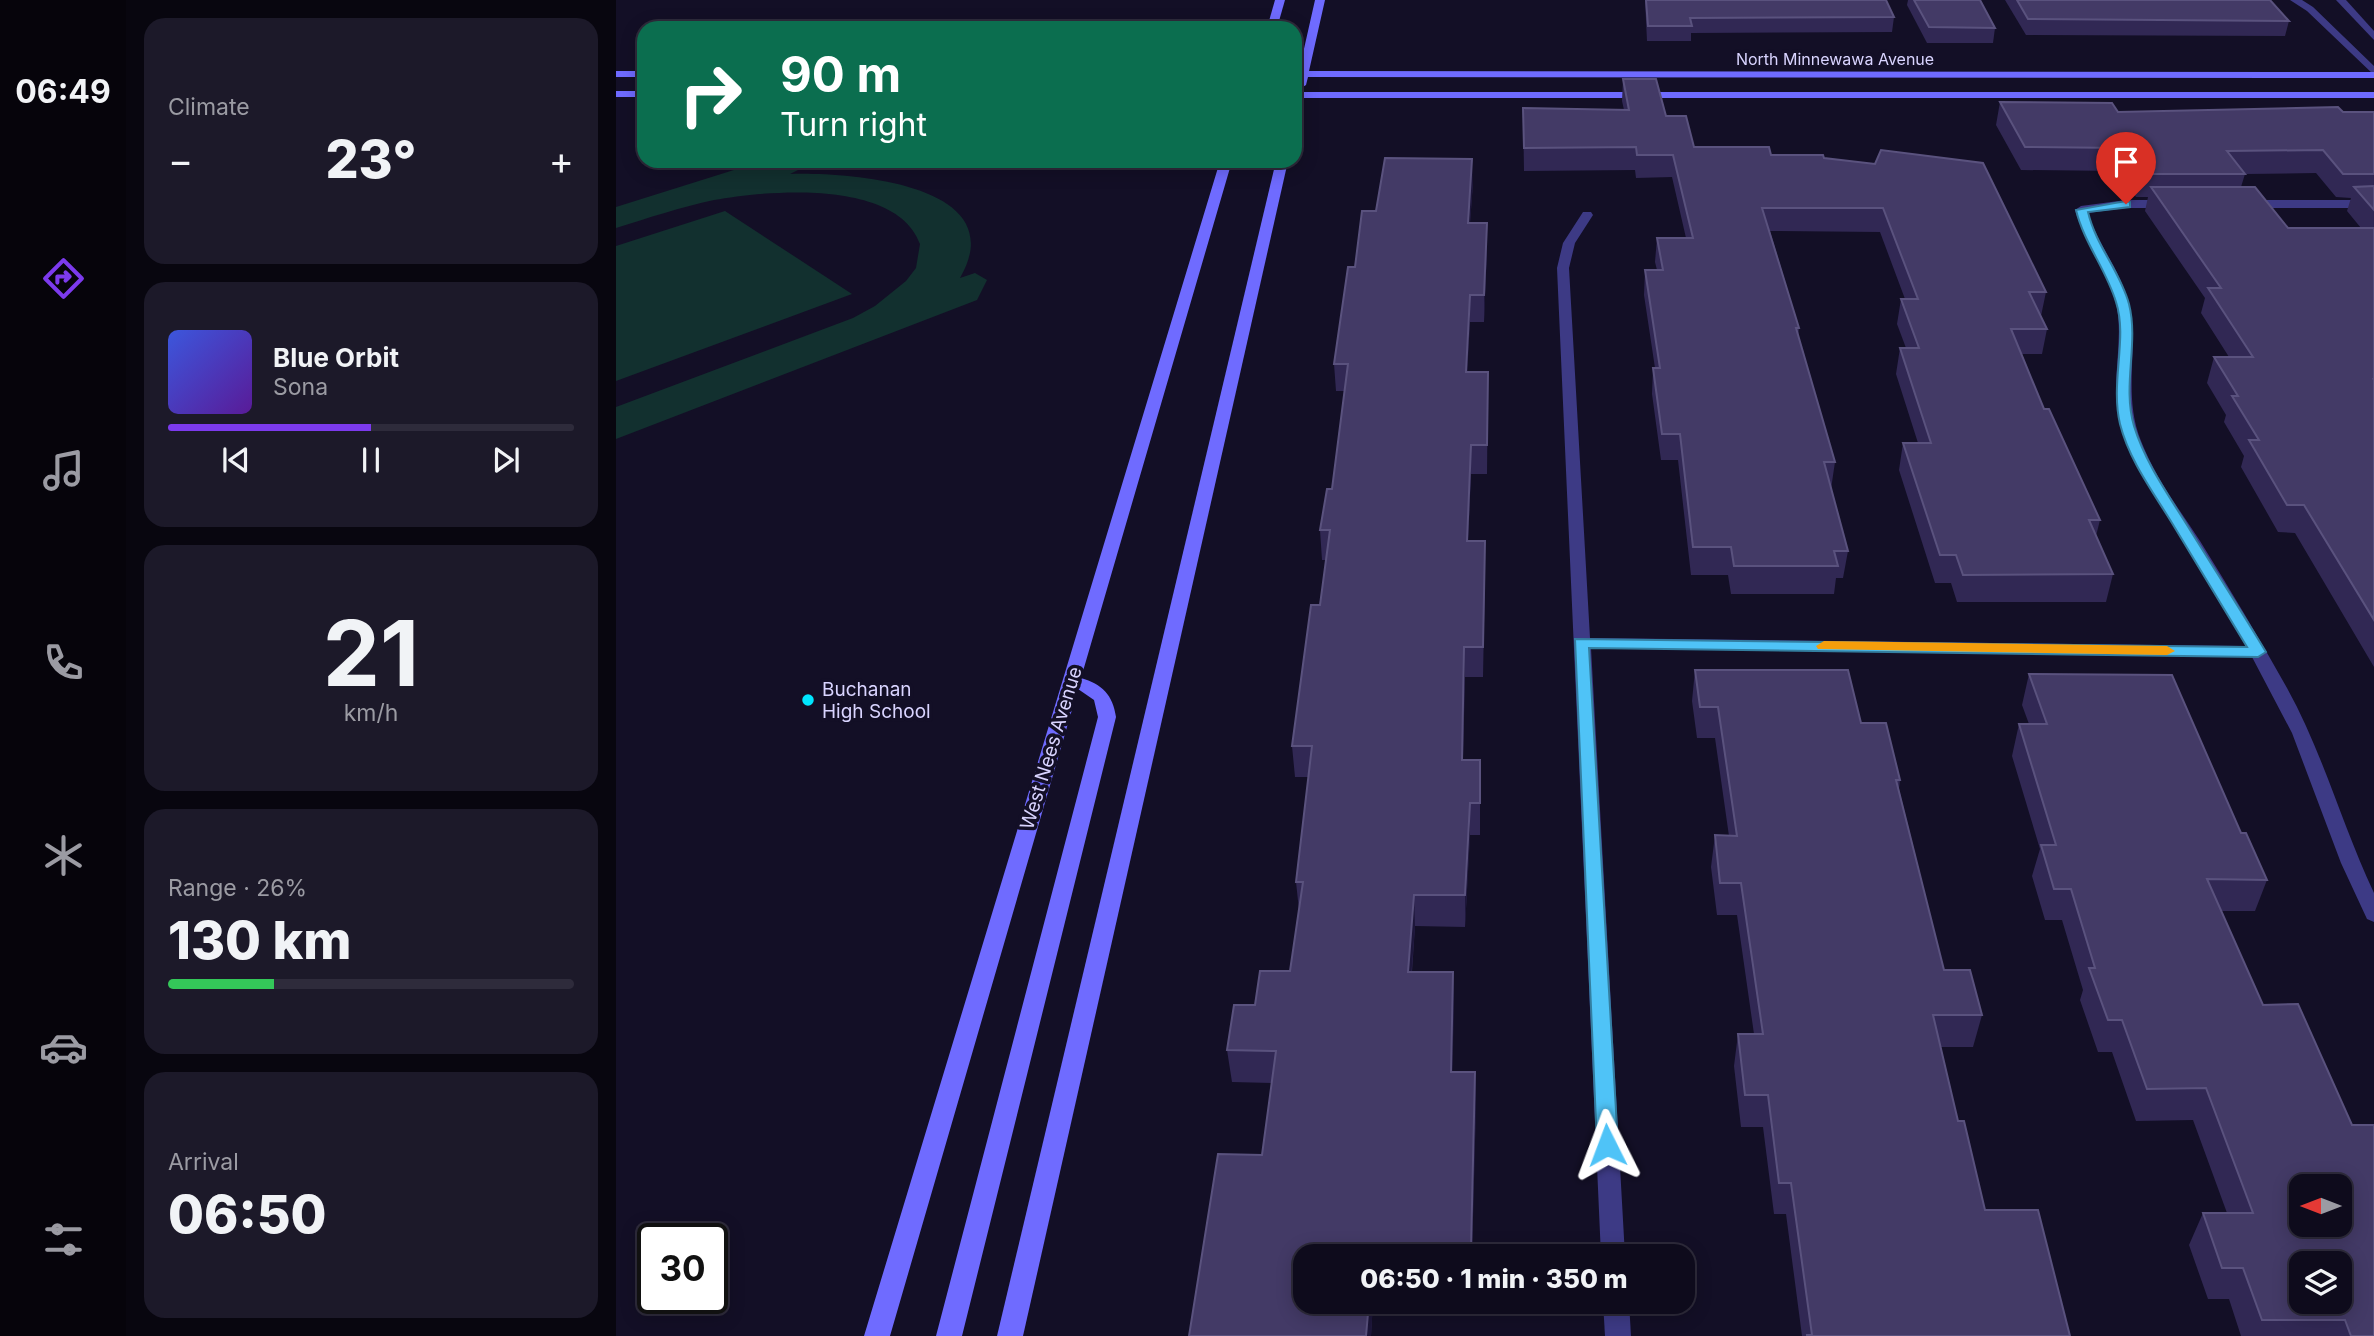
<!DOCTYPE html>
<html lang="en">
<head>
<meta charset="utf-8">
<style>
  :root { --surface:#0e0b1c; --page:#1c1929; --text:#f1f3f6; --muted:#9b9ba3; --line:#2e2b3b; --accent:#7c3aed }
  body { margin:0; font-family:Inter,sans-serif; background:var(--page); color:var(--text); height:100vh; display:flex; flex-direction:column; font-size:26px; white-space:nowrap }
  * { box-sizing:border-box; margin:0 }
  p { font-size:23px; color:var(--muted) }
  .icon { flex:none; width:38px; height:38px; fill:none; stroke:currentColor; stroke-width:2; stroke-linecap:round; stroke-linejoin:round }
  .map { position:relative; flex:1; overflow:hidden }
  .details { display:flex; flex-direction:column; gap:18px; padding:18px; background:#08060f; width:490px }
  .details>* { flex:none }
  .guide { position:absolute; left:21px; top:21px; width:665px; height:147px; border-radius:21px; box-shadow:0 4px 18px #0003,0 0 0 2px var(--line); background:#0b6e4f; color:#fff; overflow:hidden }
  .needle { width:46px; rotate:270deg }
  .fabs { position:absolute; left:1673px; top:1174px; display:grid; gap:14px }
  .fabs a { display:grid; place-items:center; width:63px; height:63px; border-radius:14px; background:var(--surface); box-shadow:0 4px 18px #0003,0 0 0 2px var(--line); font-size:35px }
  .speed { position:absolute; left:21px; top:1223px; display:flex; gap:14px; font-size:35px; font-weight:700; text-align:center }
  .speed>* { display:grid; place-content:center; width:91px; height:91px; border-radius:50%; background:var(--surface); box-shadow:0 4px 18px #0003,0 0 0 2px var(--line); line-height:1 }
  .speed .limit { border:4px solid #111; border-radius:10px; background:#fff; color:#111 }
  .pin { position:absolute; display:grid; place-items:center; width:60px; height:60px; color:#fff; margin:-72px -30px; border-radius:50% 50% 50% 0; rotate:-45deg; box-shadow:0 0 7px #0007 }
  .pin .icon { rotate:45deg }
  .me { position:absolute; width:77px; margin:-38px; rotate:357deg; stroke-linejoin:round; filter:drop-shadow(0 0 5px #0008) }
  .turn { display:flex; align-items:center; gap:24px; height:147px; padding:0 28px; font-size:32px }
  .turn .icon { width:91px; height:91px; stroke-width:2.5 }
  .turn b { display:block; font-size:49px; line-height:60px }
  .big { font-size:52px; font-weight:800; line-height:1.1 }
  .details .tile { flex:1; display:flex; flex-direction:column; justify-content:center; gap:10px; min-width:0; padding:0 24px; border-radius:21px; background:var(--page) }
  .details .dial { align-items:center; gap:0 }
  .dial b { font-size:91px; line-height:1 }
  .song { display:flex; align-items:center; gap:21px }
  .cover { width:84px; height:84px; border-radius:10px; background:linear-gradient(135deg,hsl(230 70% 55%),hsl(270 70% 35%)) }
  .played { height:7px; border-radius:4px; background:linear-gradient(90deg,var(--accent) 50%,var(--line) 50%) }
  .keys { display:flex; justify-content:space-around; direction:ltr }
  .heat { display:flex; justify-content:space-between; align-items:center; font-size:38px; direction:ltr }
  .charge { height:10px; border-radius:5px; background:linear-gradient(90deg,#34c759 26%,var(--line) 0) }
  .trip { position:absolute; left:677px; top:1244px; width:402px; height:70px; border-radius:21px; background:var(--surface); box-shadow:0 4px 18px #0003,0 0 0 2px var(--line); font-weight:800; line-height:70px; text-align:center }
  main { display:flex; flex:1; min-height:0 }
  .dock { display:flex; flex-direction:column; width:126px; justify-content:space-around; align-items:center; background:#06040b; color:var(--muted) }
  .dock .icon { width:49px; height:49px }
  .dock .selected { color:var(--accent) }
  .dock b { font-size:32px; color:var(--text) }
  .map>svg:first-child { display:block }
</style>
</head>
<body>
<main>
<nav class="dock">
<b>06:49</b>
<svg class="icon selected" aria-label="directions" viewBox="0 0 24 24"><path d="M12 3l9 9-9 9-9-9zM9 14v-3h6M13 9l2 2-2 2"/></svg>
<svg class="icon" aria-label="music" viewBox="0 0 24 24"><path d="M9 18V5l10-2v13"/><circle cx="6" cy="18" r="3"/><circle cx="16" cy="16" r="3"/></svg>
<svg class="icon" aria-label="phone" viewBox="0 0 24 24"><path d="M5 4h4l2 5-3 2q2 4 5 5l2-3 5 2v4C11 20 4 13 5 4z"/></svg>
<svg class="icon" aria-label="climate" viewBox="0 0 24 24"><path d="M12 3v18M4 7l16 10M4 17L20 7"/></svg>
<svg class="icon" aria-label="car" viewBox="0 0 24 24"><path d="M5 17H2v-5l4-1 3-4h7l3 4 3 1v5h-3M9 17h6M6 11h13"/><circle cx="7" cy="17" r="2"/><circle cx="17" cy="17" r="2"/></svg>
<svg class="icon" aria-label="filters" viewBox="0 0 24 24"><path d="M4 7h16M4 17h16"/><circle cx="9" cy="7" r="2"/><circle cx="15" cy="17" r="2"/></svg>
</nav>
<section class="details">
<div class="tile"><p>Climate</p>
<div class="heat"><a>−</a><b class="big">23°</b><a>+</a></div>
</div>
<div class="tile">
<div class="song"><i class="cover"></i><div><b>Blue Orbit</b><p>Sona</p></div></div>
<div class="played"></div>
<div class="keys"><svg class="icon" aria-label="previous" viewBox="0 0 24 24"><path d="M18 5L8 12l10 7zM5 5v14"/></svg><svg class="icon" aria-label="pause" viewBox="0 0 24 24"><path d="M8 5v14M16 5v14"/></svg><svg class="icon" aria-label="next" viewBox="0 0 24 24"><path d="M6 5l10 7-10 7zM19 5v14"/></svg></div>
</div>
<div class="tile dial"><b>21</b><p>km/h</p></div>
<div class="tile"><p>Range · 26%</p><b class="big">130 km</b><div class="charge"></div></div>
<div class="tile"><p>Arrival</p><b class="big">06:50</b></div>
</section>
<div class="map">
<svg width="1758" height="1336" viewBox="0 0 1758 1336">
  <rect width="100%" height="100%" fill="#130f26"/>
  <g fill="#12302f">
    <path d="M 137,164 L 174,164 L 184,169 L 174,174 C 231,172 399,183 344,278 L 359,273 L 371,280 L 361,300 L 0,439 L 0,407 L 237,318 L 259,306 L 290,281 L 300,268 L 304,244 C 281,179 152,190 98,200 C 65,207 32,218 0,228 L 0,207 Z"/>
    <path d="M 109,211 L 236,294 L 0,381 L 0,246 Z"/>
  </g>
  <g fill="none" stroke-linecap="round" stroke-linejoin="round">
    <g fill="#3d3a85" fill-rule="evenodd">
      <path d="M 1674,0 L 1686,0 L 1697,7 L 1758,66 L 1758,75 L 1691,11 Z"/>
      <path d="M 1720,0 L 1730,0 L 1758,31 L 1758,40 Z"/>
      <path d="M 1510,200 L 1554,200 L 1560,204 L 1554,208 L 1510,208 L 1472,213 C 1482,246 1508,274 1514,310 C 1522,354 1507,397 1525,441 C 1539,477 1563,509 1584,541 C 1614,589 1643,638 1671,688 C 1707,753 1726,825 1758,893 L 1758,922 L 1751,919 L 1725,863 L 1676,733 L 1636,657 L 975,648 L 1009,1256 L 985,1256 L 941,268 L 947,243 L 967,212 L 975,212 L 977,215 L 959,243 L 953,268 L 974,638 L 1630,646 C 1608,608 1586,570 1562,532 C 1541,499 1518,467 1506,429 C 1492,390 1508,348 1501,308 C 1494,273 1469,244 1459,210 L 1465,206 Z"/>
      <path d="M 1758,200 L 1758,208 L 1631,208 L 1625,204 L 1631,200 Z"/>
      <path d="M 987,1302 L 1013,1302 L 1015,1336 L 989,1336 Z"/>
    </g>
    <g fill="#6f6bff" fill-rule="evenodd">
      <path d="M 659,0 L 669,0 L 661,28 L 651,28 Z"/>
      <path d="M 699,0 L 709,0 L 693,71 L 1758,72 L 1758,78 L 692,77 L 690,85 L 685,88 L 680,85 L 682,77 L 679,77 L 679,71 L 683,71 Z"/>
      <rect x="0" y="71" width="28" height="6"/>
      <rect x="0" y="91" width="28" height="6"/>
      <rect x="679" y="92" width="1079" height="6"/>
      <path d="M 604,161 L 616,161 L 465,678 C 486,684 497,695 500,717 L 346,1336 L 320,1336 L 482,717 L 478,700 L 462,689 L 274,1336 L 248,1336 Z"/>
      <path d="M 660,161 L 672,161 L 407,1336 L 381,1336 Z"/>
    </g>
  </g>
  <g fill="#312854" fill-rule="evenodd">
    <path d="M 1029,0 L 1270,0 L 1278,17 L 1276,32 L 1075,33 L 1075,41 L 1031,41 Z"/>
    <path d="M 1292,0 L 1364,0 L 1379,28 L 1377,43 L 1311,43 L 1291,5 Z"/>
    <path d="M 1389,0 L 1654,0 L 1673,21 L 1669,36 L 1410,35 Z"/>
    <path d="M 1007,79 L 1050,116 L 1078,147 L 1155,155 L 1208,158 L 1430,292 L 1425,316 L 1431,329 L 1426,354 L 1406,354 L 1428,409 L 1484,520 L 1480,536 L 1497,574 L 1490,602 L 1341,602 L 1335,583 L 1319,583 L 1283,470 L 1287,443 L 1302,443 L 1280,374 L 1284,348 L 1290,348 L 1281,324 L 1285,299 L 1289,299 L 1264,232 L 1154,231 L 1183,328 L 1182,337 L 1219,462 L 1215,489 L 1232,551 L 1227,578 L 1220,578 L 1218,594 L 1115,594 L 1112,575 L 1075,575 L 1062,460 L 1045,460 L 1036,394 L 1037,368 L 1039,368 L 1028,295 L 1029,270 L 1041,270 L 1039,262 L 1041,238 L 1070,238 L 1056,177 L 1020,178 L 1019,170 L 908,171 L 907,108 L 1008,110 L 1006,101 Z"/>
    <path d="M 1384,102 L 1502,112 L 1758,112 L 1758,667 L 1679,533 L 1662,532 L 1625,467 L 1628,456 L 1608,422 L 1610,415 L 1591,383 L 1598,357 L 1613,357 L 1585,313 L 1589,298 L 1529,211 L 1532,197 L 1520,197 L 1502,171 L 1405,170 L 1380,125 ZM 1700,173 L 1720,197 L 1735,198 L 1731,211 L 1745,228 L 1672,228 L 1625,187 L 1629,174 Z"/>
    <path d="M 857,183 L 854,223 L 871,249 L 868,322 L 854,322 L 851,372 L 872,372 L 871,474 L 855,474 L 852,541 L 869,571 L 867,677 L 849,677 L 847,760 L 864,760 L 864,835 L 854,835 L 849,927 L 799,926 L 796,972 L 837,972 L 838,1004 L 836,1072 L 859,1072 L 860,1104 L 856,1256 L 690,1256 L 690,1302 L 757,1302 L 755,1336 L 573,1336 L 646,1155 L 656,1083 L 616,1082 L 611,1050 L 639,1005 L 674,971 L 683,910 L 680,882 L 693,777 L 679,777 L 676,746 L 704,605 L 710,560 L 706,560 L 704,530 L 716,489 L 729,391 L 720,391 L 718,364 L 739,267 Z"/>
    <path d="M 1079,670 L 1245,723 L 1284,780 L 1283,789 L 1328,970 L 1366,1015 L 1357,1047 L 1325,1047 L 1342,1121 L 1369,1210 L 1454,1336 L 1186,1336 L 1170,1214 L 1158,1214 L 1147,1127 L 1125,1127 L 1118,1066 L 1122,1034 L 1138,1034 L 1121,915 L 1101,915 L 1095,867 L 1099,835 L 1113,836 L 1099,738 L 1081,738 L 1076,701 Z"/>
    <path d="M 1413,674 L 1625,833 L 1651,880 L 1639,911 L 1605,911 L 1758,1336 L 1625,1336 L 1613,1299 L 1592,1299 L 1573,1245 L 1587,1213 L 1611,1213 L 1577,1120 L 1520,1121 L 1496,1052 L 1482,1052 L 1464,1000 L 1467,990 L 1446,920 L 1429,920 L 1416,876 L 1424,849 L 1396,756 L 1403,724 L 1413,724 L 1406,705 Z"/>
  </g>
  <g fill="#1d163a">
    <path d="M 856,159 L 857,183 L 852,249 L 852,223 Z"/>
    <path d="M 871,223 L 871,249 L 868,322 L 868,295 Z"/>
    <path d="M 854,295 L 854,322 L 850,400 L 850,372 Z"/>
    <path d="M 855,445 L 855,474 L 851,571 L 851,541 Z"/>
    <path d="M 848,647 L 849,677 L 846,791 L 846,760 Z"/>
    <path d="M 854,803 L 854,835 L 849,927 L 849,895 Z"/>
    <path d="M 798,895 L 799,926 L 793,1004 L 792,972 Z"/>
    <path d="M 837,972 L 838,1004 L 836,1104 L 835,1072 Z"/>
    <path d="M 859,1072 L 860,1104 L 856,1256 L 855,1256 Z"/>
    <path d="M 753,1302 L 757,1302 L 755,1336 L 750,1336 Z"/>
  </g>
  <g fill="#433a66" stroke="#5a527e" stroke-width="2" fill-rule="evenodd">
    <path d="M 1030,0 L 1270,0 L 1278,17 L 1074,18 L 1076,26 L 1032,26 Z"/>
    <path d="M 1298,0 L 1364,0 L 1379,28 L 1313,27 Z"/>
    <path d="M 1401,0 L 1654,0 L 1673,21 L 1412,19 Z"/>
    <path d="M 1007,79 L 1040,79 L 1050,116 L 1070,116 L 1078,147 L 1153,147 L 1155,155 L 1207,155 L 1208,158 L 1259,164 L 1265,150 L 1367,163 L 1430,292 L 1413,292 L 1431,329 L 1395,329 L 1428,409 L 1433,409 L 1484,520 L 1473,520 L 1497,574 L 1347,575 L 1340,555 L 1324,555 L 1287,443 L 1315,443 L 1284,348 L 1303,348 L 1285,299 L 1302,299 L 1267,208 L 1146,208 L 1183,328 L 1180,328 L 1219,462 L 1208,462 L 1232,551 L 1218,551 L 1222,566 L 1118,566 L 1115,547 L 1077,547 L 1064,434 L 1046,434 L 1037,368 L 1044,368 L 1029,270 L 1047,270 L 1041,238 L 1077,238 L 1057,155 L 1021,155 L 1020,147 L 908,148 L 907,108 L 1013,110 Z"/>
    <path d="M 1384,102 L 1496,103 L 1502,112 L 1722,107 L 1727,112 L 1758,112 L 1758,174 L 1727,174 L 1707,150 L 1611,151 L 1629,174 L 1526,174 L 1507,148 L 1409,147 Z"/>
    <path d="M 769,158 L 856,159 L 852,223 L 871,223 L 868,295 L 854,295 L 850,372 L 872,372 L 871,445 L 855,445 L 851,541 L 869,541 L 867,647 L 848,647 L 846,760 L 864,760 L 864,803 L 854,803 L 849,895 L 798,895 L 792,972 L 837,972 L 835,1072 L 859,1072 L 855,1249 L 757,1248 L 756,1256 L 690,1256 L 690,1302 L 753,1302 L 750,1336 L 573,1336 L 602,1154 L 646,1155 L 660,1051 L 611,1050 L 618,1005 L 639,1005 L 644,971 L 674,971 L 687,882 L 680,882 L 696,746 L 676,746 L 695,605 L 704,605 L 714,530 L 704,530 L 711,489 L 716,489 L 732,364 L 718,364 L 732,267 L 739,267 L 746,211 L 760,211 Z"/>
    <path d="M 1758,186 L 1758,210 L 1738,187 Z"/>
    <path d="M 1535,187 L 1639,187 L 1672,228 L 1758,228 L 1758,379 L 1757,378 L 1758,380 L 1758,620 L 1688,505 L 1671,505 L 1633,440 L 1643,440 L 1616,396 L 1622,396 L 1598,357 L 1637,357 L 1592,288 L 1605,288 Z"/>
    <path d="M 1079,670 L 1232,670 L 1245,723 L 1270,723 L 1284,780 L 1280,780 L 1328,970 L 1354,970 L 1366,1015 L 1317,1015 L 1342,1121 L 1348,1121 L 1369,1210 L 1422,1210 L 1454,1336 L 1191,1336 L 1191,1335 L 1196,1335 L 1175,1183 L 1163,1183 L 1152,1095 L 1129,1095 L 1122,1034 L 1147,1034 L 1125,883 L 1104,883 L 1099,835 L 1121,836 L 1102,707 L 1084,707 Z"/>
    <path d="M 1413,674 L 1556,675 L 1625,833 L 1630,833 L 1651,880 L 1591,879 L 1647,1005 L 1682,1004 L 1736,1125 L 1758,1125 L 1758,1336 L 1735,1336 L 1729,1320 L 1646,1320 L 1627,1268 L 1606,1268 L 1587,1213 L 1637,1213 L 1590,1088 L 1531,1089 L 1506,1020 L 1492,1020 L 1473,968 L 1479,968 L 1455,889 L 1438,889 L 1425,845 L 1440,845 L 1403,724 L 1431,724 ZM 1685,1186 L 1724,1186 L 1724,1225 L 1685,1225 ZM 1685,1264 L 1724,1264 L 1724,1302 L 1685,1302 Z"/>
  </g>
  <path fill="#4fc3f7" stroke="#337fa1" stroke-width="2" d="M 1510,201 L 1514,202 L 1514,207 L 1472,212 C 1480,246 1504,271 1513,304 C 1523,344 1506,385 1518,426 C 1529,462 1551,493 1571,525 C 1597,567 1624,609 1650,652 L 1642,657 L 973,648 L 1002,1145 L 999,1151 L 991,1154 L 984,1151 L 981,1145 L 959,639 L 1631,647 C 1606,606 1581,565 1556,523 C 1537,492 1513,460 1504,424 C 1494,381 1512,339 1500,302 C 1490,269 1468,243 1460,210 Z"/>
  <path fill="#f59e0b" d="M 1208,641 L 1551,646 L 1559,651 L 1551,655 L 1202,649 L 1200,646 Z"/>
  <circle fill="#00e5ff" stroke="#130f26" stroke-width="2.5" cx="192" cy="700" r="7"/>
  <g text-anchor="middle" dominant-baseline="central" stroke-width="7" stroke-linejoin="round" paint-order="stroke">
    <g font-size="16" fill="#d9d4ff" stroke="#130f26">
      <text x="1219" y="59">North Minnewawa Avenue</text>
    </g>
    <g font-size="19" fill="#d9d4ff" stroke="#130f26" text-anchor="start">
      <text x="206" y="689">Buchanan<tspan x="206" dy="22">High School</tspan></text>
    </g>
    <g font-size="19" fill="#d9d4ff" stroke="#130f26">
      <text transform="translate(435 748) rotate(-73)">West Nees Avenue</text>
    </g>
  </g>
</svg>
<div class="fabs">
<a><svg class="needle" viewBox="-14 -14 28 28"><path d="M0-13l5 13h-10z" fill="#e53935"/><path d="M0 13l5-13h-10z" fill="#9b9ba3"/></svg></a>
<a><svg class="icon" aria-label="layers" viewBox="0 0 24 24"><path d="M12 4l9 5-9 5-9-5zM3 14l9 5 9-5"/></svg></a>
</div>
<div class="speed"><div class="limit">30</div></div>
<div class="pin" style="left:1510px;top:204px;background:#d93025"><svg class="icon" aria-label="arrive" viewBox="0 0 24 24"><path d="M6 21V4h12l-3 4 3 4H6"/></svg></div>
<svg class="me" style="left:991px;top:1145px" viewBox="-20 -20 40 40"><path d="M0-17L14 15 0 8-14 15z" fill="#4fc3f7" stroke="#fff" stroke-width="4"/></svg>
<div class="trip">06:50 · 1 min · 350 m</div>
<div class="guide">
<div class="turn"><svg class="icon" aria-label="right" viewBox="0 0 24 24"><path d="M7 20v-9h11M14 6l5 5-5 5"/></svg><div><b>90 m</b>Turn right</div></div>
</div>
</div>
</main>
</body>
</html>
